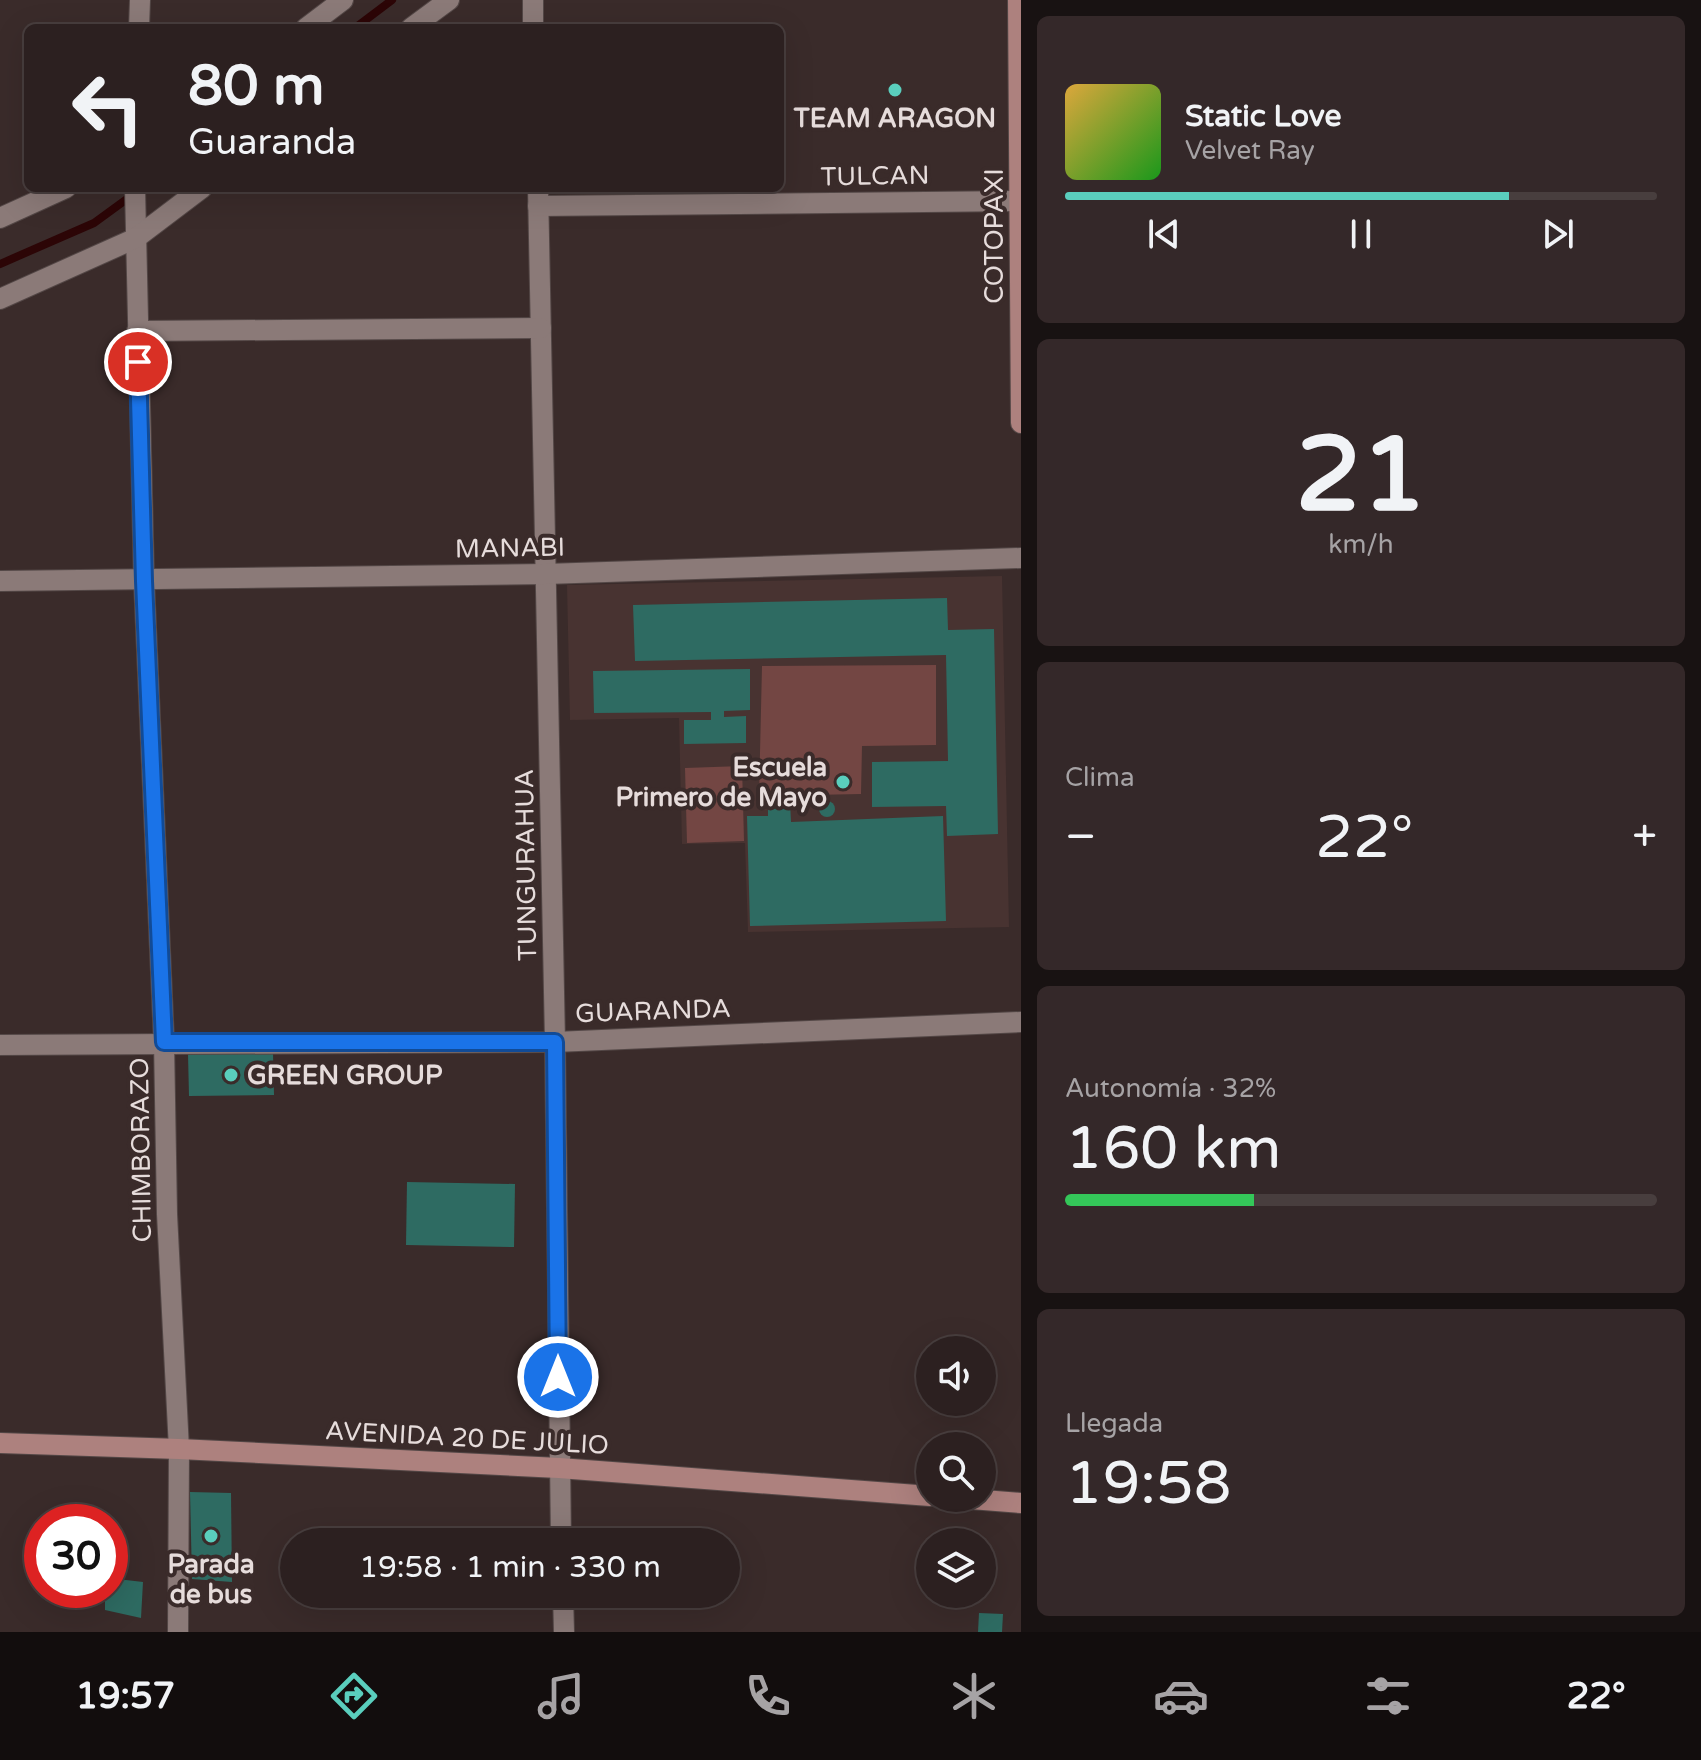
<!DOCTYPE html>
<html lang="es">
<head>
<meta charset="utf-8">
<style>
  :root { --surface:#2c2020; --page:#342829; --text:#f1f3f6; --muted:#a6a3a5; --line:#483e3e; --accent:#5acebd }
  body { margin:0; font-family:"Varela Round",sans-serif; background:var(--page); color:var(--text); height:100vh; display:flex; flex-direction:column; font-size:30px; white-space:nowrap }
  * { box-sizing:border-box; margin:0 }
  p { font-size:26px; color:var(--muted) }
  .icon { flex:none; width:44px; height:44px; fill:none; stroke:currentColor; stroke-width:2; stroke-linecap:round; stroke-linejoin:round }
  .map { position:relative; flex:1; overflow:hidden }
  .sheet { display:flex; flex-direction:column; gap:16px; padding:16px; background:#181212; width:680px }
  .sheet>* { flex:none }
  .hud { position:absolute; left:24px; top:24px; width:760px; height:168px; border-radius:12px; box-shadow:0 8px 32px #0002,0 0 0 2px var(--line); background:#2c2020; color:var(--text); overflow:hidden }
  .fabs { position:absolute; left:916px; top:1336px; display:grid; gap:16px }
  .fabs a { display:grid; place-items:center; width:80px; height:80px; border-radius:50%; background:var(--surface); box-shadow:0 8px 32px #0002,0 0 0 2px var(--line); font-size:40px }
  .speed { position:absolute; left:24px; top:1504px; display:flex; gap:16px; font-size:40px; font-weight:700; text-align:center }
  .speed>* { display:grid; place-content:center; width:104px; height:104px; border-radius:50%; background:var(--surface); box-shadow:0 8px 32px #0002,0 0 0 2px var(--line); line-height:1 }
  .speed .limit { border:12px solid #d22; background:#fff; color:#111 }
  .pin { position:absolute; display:grid; place-items:center; width:68px; height:68px; color:#fff; margin:-34px; border:4px solid #fff; border-radius:50%; box-shadow:0 2px 8px #0007 }
  .me { position:absolute; width:88px; margin:-44px; rotate:0deg; stroke-linejoin:round; filter:drop-shadow(0 0 6px #0008) }
  .turn { display:flex; align-items:center; gap:28px; height:168px; padding:0 32px; font-size:36px }
  .turn .icon { width:104px; height:104px; stroke-width:2.5 }
  .turn b { display:block; font-size:56px; line-height:68px }
  .big { font-size:60px; font-weight:600; line-height:1.1 }
  .sheet .widget { flex:1; display:flex; flex-direction:column; justify-content:center; gap:12px; min-width:0; padding:0 28px; border-radius:12px; background:var(--page) }
  .sheet .dial { align-items:center; gap:0 }
  .dial b { font-size:104px; line-height:1 }
  .song { display:flex; align-items:center; gap:24px }
  .cover { width:96px; height:96px; border-radius:12px; background:linear-gradient(135deg,hsl(40 70% 55%),hsl(120 70% 35%)) }
  .played { height:8px; border-radius:4px; background:linear-gradient(90deg,var(--accent) 75%,var(--line) 75%) }
  .keys { display:flex; justify-content:space-around; direction:ltr }
  .heat { display:flex; justify-content:space-between; align-items:center; font-size:44px; direction:ltr }
  .charge { height:12px; border-radius:6px; background:linear-gradient(90deg,#34c759 32%,var(--line) 0) }
  .trip { position:absolute; left:280px; top:1528px; width:460px; height:80px; border-radius:40px; background:var(--surface); box-shadow:0 8px 32px #0002,0 0 0 2px var(--line); font-weight:600; line-height:80px; text-align:center }
  .dock { display:flex; height:128px; justify-content:space-around; align-items:center; background:#120d0d; color:var(--muted) }
  .dock .icon { width:56px; height:56px }
  .dock .on { color:var(--accent) }
  .dock b { font-size:36px; color:var(--text) }
  main { display:flex; flex:1; min-height:0 }
  .map>svg:first-child { display:block }
</style>
</head>
<body>
<main>
<div class="map">
<svg width="1021" height="1632" viewBox="0 0 1021 1632">
  <rect width="100%" height="100%" fill="#3a2b2a"/>
  <path fill="#483331" d="M 1002,576 L 1009,927 L 748,932 L 745,843 L 682,844 L 679,718 L 570,720 L 567,585 Z"/>
  <g fill="#734643">
    <path d="M 936,665 L 936,745 L 862,746 L 861,794 L 759,796 L 762,666 Z"/>
    <path d="M 742,766 L 744,841 L 687,843 L 685,768 Z"/>
  </g>
  <g fill="none" stroke-linecap="round" stroke-linejoin="round">
    <g stroke="#2c0506" stroke-width="8">
      <path d="M 355,28 L 392,0"/>
      <path d="M 0,264 L 94,223 L 131,196"/>
    </g>
  </g>
  <g fill="#2e6b62">
    <path d="M 947,598 L 948,630 L 994,629 L 998,834 L 947,836 L 946,806 L 872,807 L 872,762 L 948,761 L 946,655 L 635,661 L 633,605 Z"/>
    <path d="M 750,669 L 750,710 L 724,711 L 724,717 L 746,716 L 746,743 L 684,744 L 684,720 L 711,720 L 711,712 L 594,713 L 593,671 Z"/>
    <circle cx="827" cy="809" r="8"/>
    <path d="M 790,801 L 791,822 L 943,816 L 946,921 L 750,926 L 747,816 L 768,816 L 768,802 Z"/>
    <path d="M 273,1053 L 274,1095 L 189,1096 L 188,1054 Z"/>
    <path d="M 407,1182 L 515,1184 L 514,1247 L 406,1245 Z"/>
    <path d="M 190,1492 L 231,1493 L 232,1582 L 192,1579 Z"/>
    <path d="M 126,1580 L 143,1582 L 141,1618 L 105,1610 L 105,1590 L 110,1590 L 110,1581 Z"/>
    <path d="M 979,1613 L 1003,1614 L 1002,1632 L 978,1632 Z"/>
  </g>
  <g fill="none" stroke-linecap="round" stroke-linejoin="round">
    <g stroke="#534746" stroke-width="22">
      <g id="street">
        <path d="M 533,0 L 533,28"/>
        <path d="M 139,28 L 140,0"/>
        <path d="M 306,28 L 343,0"/>
        <path d="M 411,28 L 449,0"/>
        <path d="M 135,188 L 144,581 L 164,1042 L 167,1214 L 179,1449 L 178,1632"/>
        <path d="M 538,188 L 555,1042 L 561,1542"/>
        <path d="M 538,206 L 1019,201"/>
        <path d="M 0,218 L 66,188"/>
        <path d="M 0,299 L 136,238 L 202,188"/>
        <path d="M 137,331 L 541,328"/>
        <path d="M 0,581 L 546,574 L 1021,558"/>
        <path d="M 0,1045 L 555,1042 L 1021,1022"/>
        <path d="M 563,1594 L 564,1632"/>
      </g>
    </g>
    <g stroke="#534746" stroke-width="22">
      <g id="secondary">
        <path d="M 1018,0 L 1021,423"/>
        <path d="M 0,1443 L 179,1449 L 559,1468 L 930,1496"/>
        <path d="M 958,1498 L 1021,1503"/>
      </g>
    </g>
    <use href="#street" stroke="#8b7a78" stroke-width="20"/>
    <use href="#secondary" stroke="#ad817e" stroke-width="20"/>
  </g>
  <g fill="none" stroke-linecap="round" stroke-linejoin="round">
    <g stroke="#114b97" stroke-width="20">
      <path id="route" d="M 138,362 L 144,581 L 164,1042 L 555,1042 L 558,1377"/>
    </g>
    <use href="#route" stroke="#1a73e8" stroke-width="14"/>
  </g>
  <g fill="#5acebd" stroke="#3a2b2a" stroke-width="3">
    <circle cx="895" cy="90" r="8"/>
    <circle cx="843" cy="782" r="8"/>
    <circle cx="231" cy="1075" r="8"/>
    <circle cx="211" cy="1536" r="8"/>
  </g>
  <g text-anchor="middle" dominant-baseline="central" stroke-width="8" stroke-linejoin="round" paint-order="stroke">
    <g font-size="26" font-weight="bold" fill="#e6dcdb" stroke="#3a2b2a">
      <text x="895" y="118">TEAM ARAGON</text>
      <text x="827" y="767" text-anchor="end">Escuela<tspan x="827" dy="30">Primero de Mayo</tspan></text>
      <text x="247" y="1075" text-anchor="start">GREEN GROUP</text>
      <text x="211" y="1564">Parada<tspan x="211" dy="30">de bus</tspan></text>
    </g>
    <g font-size="26" fill="#e6dcdb" stroke="#3a2b2a">
      <text transform="translate(875 176) rotate(-1)">TULCAN</text>
      <text transform="translate(994 236) rotate(-90)">COTOPAXI</text>
      <text transform="translate(510 548) rotate(-1)">MANABI</text>
      <text transform="translate(526 865) rotate(-91)">TUNGURAHUA</text>
      <text transform="translate(653 1011) rotate(-2)">GUARANDA</text>
      <text transform="translate(141 1150) rotate(-91)">CHIMBORAZO</text>
      <text transform="translate(467 1438) rotate(3)">AVENIDA 20 DE JULIO</text>
    </g>
  </g>
</svg>
<div class="fabs">
<a><svg class="icon" aria-label="sound" viewBox="0 0 24 24"><path d="M4 9h4l5-4v14l-5-4H4zM17 9q2 3 0 6"/></svg></a>
<a><svg class="icon" aria-label="search" viewBox="0 0 24 24"><circle cx="10" cy="10" r="6"/><path d="M15 15l6 6"/></svg></a>
<a><svg class="icon" aria-label="layers" viewBox="0 0 24 24"><path d="M12 4l9 5-9 5-9-5zM3 14l9 5 9-5"/></svg></a>
</div>
<div class="speed"><div class="limit">30</div></div>
<div class="pin" style="left:138px;top:362px;background:#d93025"><svg class="icon" aria-label="arrive" viewBox="0 0 24 24"><path d="M6 21V4h12l-3 4 3 4H6"/></svg></div>
<svg class="me" style="left:558px;top:1377px" viewBox="-20 -20 40 40"><circle r="17" fill="#1a73e8" stroke="#fff" stroke-width="3"/><path d="M0-11L8 9 0 5-8 9z" fill="#fff"/></svg>
<div class="trip">19:58 · 1 min · 330 m</div>
<div class="hud">
<div class="turn"><svg class="icon" aria-label="left" viewBox="0 0 24 24"><path d="M17 20v-9H6M10 6l-5 5 5 5"/></svg><div><b>80 m</b>Guaranda</div></div>
</div>
</div>
<section class="sheet">
<div class="widget">
<div class="song"><i class="cover"></i><div><b>Static Love</b><p>Velvet Ray</p></div></div>
<div class="played"></div>
<div class="keys"><svg class="icon" aria-label="previous" viewBox="0 0 24 24"><path d="M18 5L8 12l10 7zM5 5v14"/></svg><svg class="icon" aria-label="pause" viewBox="0 0 24 24"><path d="M8 5v14M16 5v14"/></svg><svg class="icon" aria-label="next" viewBox="0 0 24 24"><path d="M6 5l10 7-10 7zM19 5v14"/></svg></div>
</div>
<div class="widget dial"><b>21</b><p>km/h</p></div>
<div class="widget"><p>Clima</p>
<div class="heat"><a>−</a><b class="big">22°</b><a>+</a></div>
</div>
<div class="widget"><p>Autonomía · 32%</p><b class="big">160 km</b><div class="charge"></div></div>
<div class="widget"><p>Llegada</p><b class="big">19:58</b></div>
</section>
</main>
<nav class="dock">
<b>19:57</b>
<svg class="icon on" aria-label="directions" viewBox="0 0 24 24"><path d="M12 3l9 9-9 9-9-9zM9 14v-3h6M13 9l2 2-2 2"/></svg>
<svg class="icon" aria-label="music" viewBox="0 0 24 24"><path d="M9 18V5l10-2v13"/><circle cx="6" cy="18" r="3"/><circle cx="16" cy="16" r="3"/></svg>
<svg class="icon" aria-label="phone" viewBox="0 0 24 24"><path d="M5 4h4l2 5-3 2q2 4 5 5l2-3 5 2v4C11 20 4 13 5 4z"/></svg>
<svg class="icon" aria-label="climate" viewBox="0 0 24 24"><path d="M12 3v18M4 7l16 10M4 17L20 7"/></svg>
<svg class="icon" aria-label="car" viewBox="0 0 24 24"><path d="M5 17H2v-5l4-1 3-4h7l3 4 3 1v5h-3M9 17h6M6 11h13"/><circle cx="7" cy="17" r="2"/><circle cx="17" cy="17" r="2"/></svg>
<svg class="icon" aria-label="filters" viewBox="0 0 24 24"><path d="M4 7h16M4 17h16"/><circle cx="9" cy="7" r="2"/><circle cx="15" cy="17" r="2"/></svg>
<b>22°</b>
</nav>
</body>
</html>
